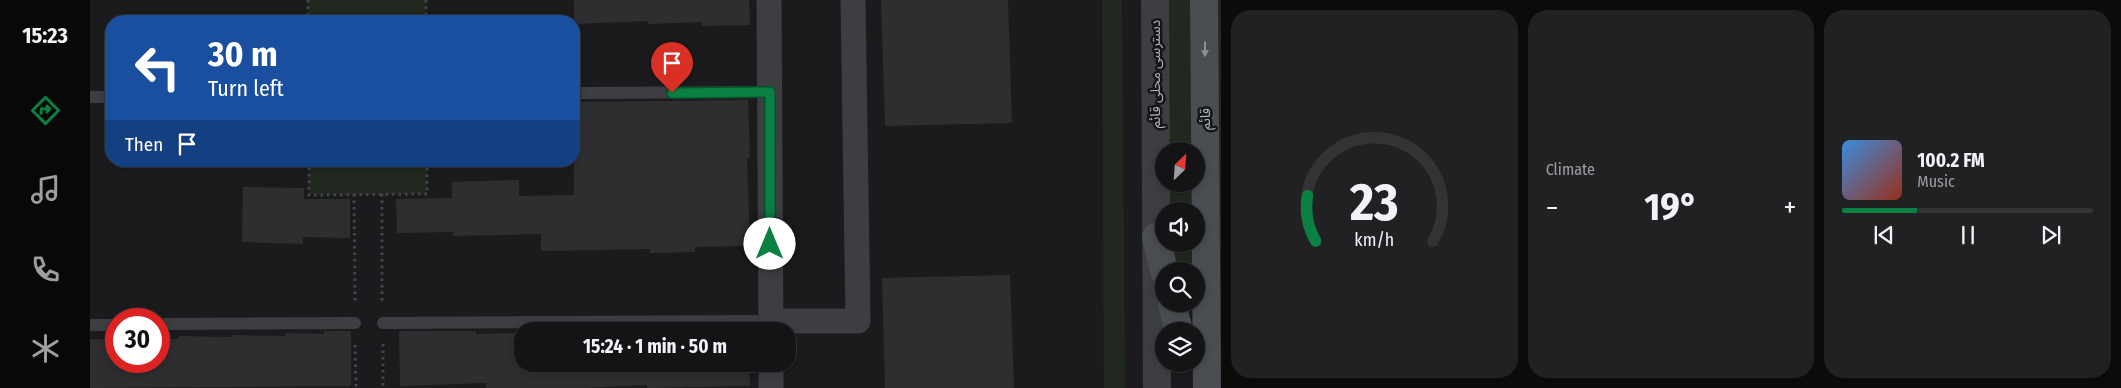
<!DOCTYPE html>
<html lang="en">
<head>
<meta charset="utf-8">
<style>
  :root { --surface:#141416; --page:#212123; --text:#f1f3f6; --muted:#9d9ea1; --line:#333335; --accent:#0b8043 }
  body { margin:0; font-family:"Fira Sans Condensed","Noto Sans Arabic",sans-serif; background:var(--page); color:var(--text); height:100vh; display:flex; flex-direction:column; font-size:19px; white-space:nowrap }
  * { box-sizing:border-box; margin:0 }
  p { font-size:16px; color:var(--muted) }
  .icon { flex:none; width:28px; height:28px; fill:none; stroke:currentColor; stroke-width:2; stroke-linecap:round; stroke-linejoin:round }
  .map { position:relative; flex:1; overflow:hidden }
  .sheet { display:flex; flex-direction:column; gap:10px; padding:10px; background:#0b0b0c; width:900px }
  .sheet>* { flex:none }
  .hud { position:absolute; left:15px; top:15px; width:475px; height:152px; border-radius:20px; box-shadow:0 2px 8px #0003,0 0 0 1px var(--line); background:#1a4fa0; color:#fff; overflow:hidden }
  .needle { width:32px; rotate:25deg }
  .controls { position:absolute; left:1065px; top:142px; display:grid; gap:10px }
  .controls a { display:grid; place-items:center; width:50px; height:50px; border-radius:50%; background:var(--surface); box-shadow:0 2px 8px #0003,0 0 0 1px var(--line); font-size:25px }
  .speed { position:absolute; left:15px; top:308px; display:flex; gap:10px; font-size:25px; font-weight:700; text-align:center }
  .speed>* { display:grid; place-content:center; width:65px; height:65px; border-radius:50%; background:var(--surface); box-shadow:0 2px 8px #0003,0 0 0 1px var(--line); line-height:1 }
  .speed .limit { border:8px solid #d22; background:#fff; color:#111 }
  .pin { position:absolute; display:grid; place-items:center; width:42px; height:42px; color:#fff; margin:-51px -21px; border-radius:50% 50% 50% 0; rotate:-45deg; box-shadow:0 0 5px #0007 }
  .pin .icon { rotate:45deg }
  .me { position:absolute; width:55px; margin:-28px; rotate:0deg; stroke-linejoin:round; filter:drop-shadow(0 0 4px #0008) }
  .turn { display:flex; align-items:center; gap:18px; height:105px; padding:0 20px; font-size:22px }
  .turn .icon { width:65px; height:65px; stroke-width:2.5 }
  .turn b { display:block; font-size:35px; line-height:42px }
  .then { display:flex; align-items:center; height:48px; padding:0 20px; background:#0003; gap:10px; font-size:19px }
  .big { font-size:38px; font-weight:700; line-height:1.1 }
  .sheet .tile { flex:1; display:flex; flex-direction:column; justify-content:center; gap:8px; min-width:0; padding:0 18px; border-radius:20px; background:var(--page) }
  .sheet .dial { align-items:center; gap:0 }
  .dial svg { height:130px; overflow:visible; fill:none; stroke:var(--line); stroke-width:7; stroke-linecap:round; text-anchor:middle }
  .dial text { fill:var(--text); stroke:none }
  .song { display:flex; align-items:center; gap:15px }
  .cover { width:60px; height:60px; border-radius:8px; background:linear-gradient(135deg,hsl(210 70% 55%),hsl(10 70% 35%)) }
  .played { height:5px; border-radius:2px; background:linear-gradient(90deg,var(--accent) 30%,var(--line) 30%) }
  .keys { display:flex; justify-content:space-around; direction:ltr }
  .heat { display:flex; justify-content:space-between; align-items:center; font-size:28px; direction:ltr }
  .sheet .tiles { flex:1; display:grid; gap:10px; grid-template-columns:repeat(3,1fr) }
  .trip { position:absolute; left:424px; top:322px; width:282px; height:50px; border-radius:20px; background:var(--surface); box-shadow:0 2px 8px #0003,0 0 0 1px var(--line); font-weight:700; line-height:50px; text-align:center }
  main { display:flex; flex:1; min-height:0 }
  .tab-bar { display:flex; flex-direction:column; width:90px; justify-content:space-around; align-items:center; background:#080809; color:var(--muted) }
  .tab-bar .icon { width:35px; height:35px }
  .tab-bar .active { color:var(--accent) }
  .tab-bar b { font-size:22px; color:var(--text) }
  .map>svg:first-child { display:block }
</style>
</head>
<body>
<main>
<nav class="tab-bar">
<b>15:23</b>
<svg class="icon active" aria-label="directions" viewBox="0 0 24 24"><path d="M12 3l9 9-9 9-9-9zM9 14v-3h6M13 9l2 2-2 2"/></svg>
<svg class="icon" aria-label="music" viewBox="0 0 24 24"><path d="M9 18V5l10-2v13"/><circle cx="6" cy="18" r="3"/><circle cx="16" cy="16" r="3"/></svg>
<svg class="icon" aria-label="phone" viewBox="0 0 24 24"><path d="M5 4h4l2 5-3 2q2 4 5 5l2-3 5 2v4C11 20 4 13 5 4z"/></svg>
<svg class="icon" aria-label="climate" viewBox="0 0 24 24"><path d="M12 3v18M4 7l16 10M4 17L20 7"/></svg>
</nav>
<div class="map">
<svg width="1131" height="388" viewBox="0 0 1131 388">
  <rect width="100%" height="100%" fill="#1b1b1d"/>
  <g fill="#212820">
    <rect x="218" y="0" width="118" height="21"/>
    <path d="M 1012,0 L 1032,0 L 1035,388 L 1014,388 Z"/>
    <path d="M 1073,0 L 1100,0 L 1101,151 L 1074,151 L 1074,184 L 1101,184 L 1101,211 L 1074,211 Z"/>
    <path d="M 1125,0 L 1131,0 L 1131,388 L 1128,388 Z"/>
    <path d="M 219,161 L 337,161 L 337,194 L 219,195 Z"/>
    <path d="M 1075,244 L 1102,244 L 1102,271 L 1085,271 Z"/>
  </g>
  <g fill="#2e2e31">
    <path d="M 484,0 L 659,0 L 660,25 L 612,26 L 612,22 L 558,24 L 558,21 L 484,24 Z"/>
    <path d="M 791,0 L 918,0 L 922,123 L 795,126 Z"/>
    <path d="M 658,100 L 660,158 L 657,158 L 660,246 L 605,247 L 605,252 L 560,253 L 560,249 L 451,251 L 451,234 L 363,236 L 363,232 L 307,233 L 306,199 L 362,198 L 362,182 L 429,180 L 429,196 L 484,195 L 484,102 Z"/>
    <path d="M 153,187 L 214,188 L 214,199 L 260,199 L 260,238 L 213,237 L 213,244 L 152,242 Z"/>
    <path d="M 920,275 L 924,388 L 795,388 L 792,278 Z"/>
    <path d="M 234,331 L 261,331 L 261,386 L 0,388 L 0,339 L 26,340 L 26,361 L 69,361 L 69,339 L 89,339 L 89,336 L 141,337 L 141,335 L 195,336 L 195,333 L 234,334 Z"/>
    <path d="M 309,331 L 386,331 L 386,334 L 432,333 L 432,364 L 659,364 L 660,386 L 557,388 L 557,385 L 495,388 L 396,388 L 396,383 L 310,386 Z"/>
  </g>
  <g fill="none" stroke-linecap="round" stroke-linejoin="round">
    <g stroke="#424549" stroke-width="3" stroke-dasharray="2.5 4" stroke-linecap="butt">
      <path d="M 218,0 L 218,21"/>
      <path d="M 336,0 L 336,21"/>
      <path d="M 219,161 L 219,195 L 337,194 L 337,161"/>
      <path d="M 264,194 L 265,301"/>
      <path d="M 292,194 L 292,302"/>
      <path d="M 293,344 L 293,388"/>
      <path d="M 265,345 L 266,388"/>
    </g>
    <g stroke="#3c3e42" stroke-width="12">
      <path d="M 484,93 L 680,92"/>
      <path d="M 0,97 L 21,97"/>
      <path d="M 293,323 L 681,321"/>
      <path d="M 69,324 L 265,323"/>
      <path d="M 0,325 L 26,325"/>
    </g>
    <g stroke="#3c3e42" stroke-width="25">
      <path d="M 679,0 L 681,331"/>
      <path d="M 681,321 L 768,321 L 763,0"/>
      <path d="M 681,364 L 681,388"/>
    </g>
    <path stroke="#3c3e42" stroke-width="28" d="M 1065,0 L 1067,388"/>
    <g stroke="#4a4d52" stroke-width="28">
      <path d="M 1114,0 L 1117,388"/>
      <path d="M 1066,237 L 1074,271"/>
      <path d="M 1082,304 L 1089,331"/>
    </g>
  </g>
  <defs><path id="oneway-solid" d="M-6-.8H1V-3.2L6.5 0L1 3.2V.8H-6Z" transform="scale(1.25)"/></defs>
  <use fill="#8a9197" href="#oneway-solid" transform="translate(1115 49) rotate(90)"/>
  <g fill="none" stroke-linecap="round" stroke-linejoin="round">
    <g stroke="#07532c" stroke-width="12">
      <path id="route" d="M 582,93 L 680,92 L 680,244"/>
    </g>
    <use href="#route" stroke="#0b8043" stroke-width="9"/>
  </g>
  <g text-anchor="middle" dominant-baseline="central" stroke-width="5" stroke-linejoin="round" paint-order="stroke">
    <g font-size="14" fill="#adb5bc" stroke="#161618">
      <text transform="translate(1065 74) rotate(-90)">دسترسی محلی قائم</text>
      <text transform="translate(1115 119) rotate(-90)">قائم</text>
    </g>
  </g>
</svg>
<div class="controls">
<a><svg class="needle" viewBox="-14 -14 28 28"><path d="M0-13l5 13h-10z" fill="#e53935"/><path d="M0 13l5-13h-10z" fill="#9d9ea1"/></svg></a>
<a><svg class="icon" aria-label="sound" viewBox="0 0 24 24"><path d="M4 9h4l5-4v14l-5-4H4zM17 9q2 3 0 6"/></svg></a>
<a><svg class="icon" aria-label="search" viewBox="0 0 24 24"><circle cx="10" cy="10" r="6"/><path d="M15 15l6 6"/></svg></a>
<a><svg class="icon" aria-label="layers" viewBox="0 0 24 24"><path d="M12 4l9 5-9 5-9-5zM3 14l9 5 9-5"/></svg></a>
</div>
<div class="speed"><div class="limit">30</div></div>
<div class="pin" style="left:582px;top:93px;background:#d93025"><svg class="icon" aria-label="arrive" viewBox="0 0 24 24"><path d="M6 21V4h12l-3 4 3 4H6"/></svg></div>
<svg class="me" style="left:680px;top:244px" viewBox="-20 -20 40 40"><circle r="19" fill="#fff"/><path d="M0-13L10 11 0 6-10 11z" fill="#0b8043"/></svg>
<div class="trip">15:24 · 1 min · 50 m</div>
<div class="hud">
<div class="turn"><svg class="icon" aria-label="left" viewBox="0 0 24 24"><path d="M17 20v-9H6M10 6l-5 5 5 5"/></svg><div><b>30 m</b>Turn left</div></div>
<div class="then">Then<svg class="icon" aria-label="arrive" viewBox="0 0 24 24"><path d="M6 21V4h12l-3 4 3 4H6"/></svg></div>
</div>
</div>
<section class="sheet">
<div class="tiles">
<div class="tile dial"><svg viewBox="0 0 100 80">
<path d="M14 69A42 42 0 1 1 86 69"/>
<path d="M14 69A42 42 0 0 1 9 41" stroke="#0b8043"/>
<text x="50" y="56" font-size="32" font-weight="700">23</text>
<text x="50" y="72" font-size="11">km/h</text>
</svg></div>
<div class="tile"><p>Climate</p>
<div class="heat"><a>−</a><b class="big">19°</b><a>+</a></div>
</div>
<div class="tile">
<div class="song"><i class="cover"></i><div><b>100.2 FM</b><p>Music</p></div></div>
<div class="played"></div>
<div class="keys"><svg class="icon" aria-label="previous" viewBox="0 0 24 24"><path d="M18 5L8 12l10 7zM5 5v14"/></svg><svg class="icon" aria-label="pause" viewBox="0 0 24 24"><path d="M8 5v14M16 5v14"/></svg><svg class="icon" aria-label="next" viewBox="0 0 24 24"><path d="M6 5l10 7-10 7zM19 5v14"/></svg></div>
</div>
</div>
</section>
</main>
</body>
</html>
